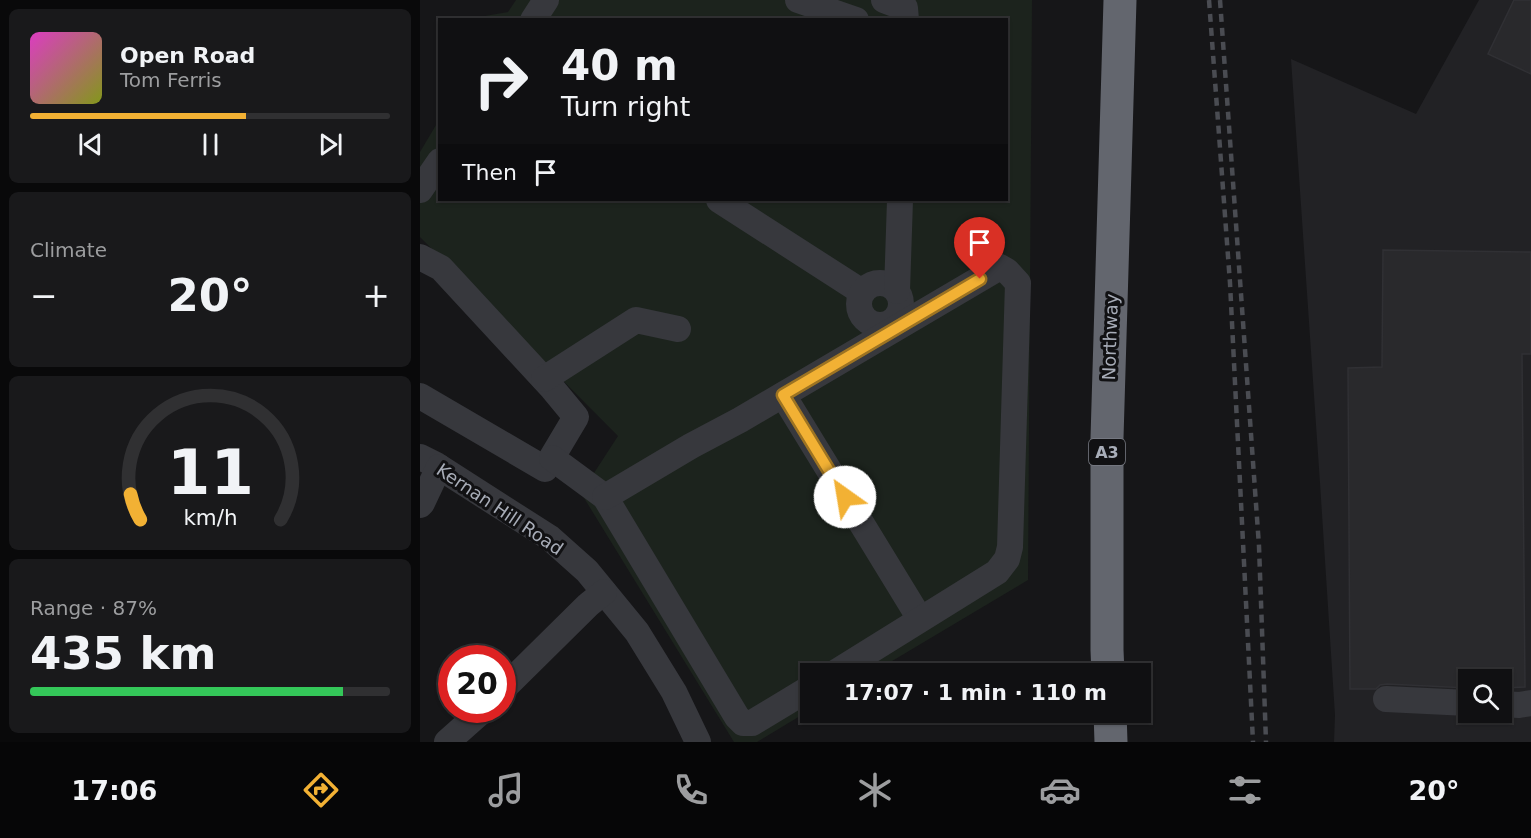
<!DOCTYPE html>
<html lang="en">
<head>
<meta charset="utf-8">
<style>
  :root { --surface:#101012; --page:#19191b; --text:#f1f3f6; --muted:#9c9d9f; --line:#303032; --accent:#f2b134 }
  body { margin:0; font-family:"DejaVu Sans",sans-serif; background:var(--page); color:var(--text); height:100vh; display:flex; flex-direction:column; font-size:22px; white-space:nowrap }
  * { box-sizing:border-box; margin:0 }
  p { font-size:20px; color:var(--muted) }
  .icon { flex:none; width:33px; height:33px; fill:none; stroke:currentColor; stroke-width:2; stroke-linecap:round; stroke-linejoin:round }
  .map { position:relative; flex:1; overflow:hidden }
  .details { display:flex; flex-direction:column; gap:9px; padding:9px; background:#09090a; width:420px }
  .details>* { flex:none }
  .hud { position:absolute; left:18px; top:18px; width:570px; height:183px; border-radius:0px; box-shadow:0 2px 4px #0004,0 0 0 2px var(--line); background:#101012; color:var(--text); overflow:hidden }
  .tools { position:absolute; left:1038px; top:669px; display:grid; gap:12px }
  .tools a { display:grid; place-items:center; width:54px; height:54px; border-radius:0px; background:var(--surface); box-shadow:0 2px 4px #0004,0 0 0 2px var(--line); font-size:30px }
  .speed { position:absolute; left:18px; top:645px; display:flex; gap:12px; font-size:30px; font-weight:700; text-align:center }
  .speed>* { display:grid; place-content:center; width:78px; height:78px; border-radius:50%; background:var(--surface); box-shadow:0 2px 4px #0004,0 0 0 2px var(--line); line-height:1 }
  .speed .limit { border:9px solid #d22; background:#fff; color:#111 }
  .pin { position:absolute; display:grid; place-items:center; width:51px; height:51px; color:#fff; margin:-62px -26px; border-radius:50% 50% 50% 0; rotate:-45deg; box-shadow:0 0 6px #0007 }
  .pin .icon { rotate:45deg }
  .me { position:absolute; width:66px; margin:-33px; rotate:328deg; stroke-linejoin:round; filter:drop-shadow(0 0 4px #0008) }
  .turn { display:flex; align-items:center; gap:21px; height:126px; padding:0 24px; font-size:27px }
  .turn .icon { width:78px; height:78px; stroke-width:2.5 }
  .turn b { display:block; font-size:42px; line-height:51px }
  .then { display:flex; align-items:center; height:57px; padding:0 24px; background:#0003; gap:12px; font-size:22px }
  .big { font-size:45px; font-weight:600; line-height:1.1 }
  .details .tile { flex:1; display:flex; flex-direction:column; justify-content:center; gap:9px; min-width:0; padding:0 21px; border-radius:9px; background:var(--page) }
  .details .dial { align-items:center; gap:0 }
  .dial svg { height:156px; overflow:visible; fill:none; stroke:var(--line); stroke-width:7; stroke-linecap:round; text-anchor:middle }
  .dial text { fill:var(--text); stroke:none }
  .song { display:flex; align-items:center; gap:18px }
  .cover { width:72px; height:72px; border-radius:9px; background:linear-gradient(135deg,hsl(310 70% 55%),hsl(70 70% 35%)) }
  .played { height:6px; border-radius:3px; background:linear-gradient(90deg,var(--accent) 60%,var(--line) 60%) }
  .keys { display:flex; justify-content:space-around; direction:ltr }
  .heat { display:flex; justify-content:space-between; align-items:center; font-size:33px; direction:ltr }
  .charge { height:9px; border-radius:4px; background:linear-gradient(90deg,#34c759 87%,var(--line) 0) }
  .trip { position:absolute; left:380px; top:663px; width:351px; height:60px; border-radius:0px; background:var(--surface); box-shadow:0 2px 4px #0004,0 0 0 2px var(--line); font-weight:600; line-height:60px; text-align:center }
  .tabs { display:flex; height:96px; justify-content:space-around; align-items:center; background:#060607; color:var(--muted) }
  .tabs .icon { width:42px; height:42px }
  .tabs .active { color:var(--accent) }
  .tabs b { font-size:27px; color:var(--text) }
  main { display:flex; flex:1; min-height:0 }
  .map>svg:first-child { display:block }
</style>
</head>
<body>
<main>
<section class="details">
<div class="tile">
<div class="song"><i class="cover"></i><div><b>Open Road</b><p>Tom Ferris</p></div></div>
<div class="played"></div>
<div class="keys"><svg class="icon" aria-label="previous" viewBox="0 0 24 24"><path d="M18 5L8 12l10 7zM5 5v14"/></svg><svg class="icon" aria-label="pause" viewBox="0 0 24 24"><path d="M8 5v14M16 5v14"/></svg><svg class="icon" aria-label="next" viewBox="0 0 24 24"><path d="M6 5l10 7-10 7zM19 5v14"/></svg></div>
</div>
<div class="tile"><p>Climate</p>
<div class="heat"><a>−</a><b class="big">20°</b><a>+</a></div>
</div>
<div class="tile dial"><svg viewBox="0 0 100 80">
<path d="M14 69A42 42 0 1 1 86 69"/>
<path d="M14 69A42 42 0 0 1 9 56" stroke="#f2b134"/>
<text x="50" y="56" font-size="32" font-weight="700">11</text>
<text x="50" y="72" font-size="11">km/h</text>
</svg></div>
<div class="tile"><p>Range · 87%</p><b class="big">435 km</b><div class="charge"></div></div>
</section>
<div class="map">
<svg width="1111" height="742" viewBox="0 0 1111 742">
  <rect width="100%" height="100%" fill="#161618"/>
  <path fill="#222225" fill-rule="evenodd" d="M 1059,0 L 1111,0 L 1111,742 L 914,742 L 915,715 L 900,483 L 871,59 L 996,114 ZM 1048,680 L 1082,680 L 1082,712 L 1048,712 Z"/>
  <path fill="#1c231d" d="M 96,0 L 612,0 L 608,580 L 452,673 L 390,674 L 390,710 L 337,742 L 314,742 L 161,493 L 198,436 L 0,237 L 0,152 L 19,120 L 20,200 L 586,200 L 586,20 L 60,19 L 65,16 L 88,12 Z"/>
  <g fill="#29292c" stroke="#303034" stroke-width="1.5">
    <path d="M 1094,0 L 1111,0 L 1111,74 L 1068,54 Z"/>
    <path d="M 963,250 L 1111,252 L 1111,354 L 1102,354 L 1105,687 L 1082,688 L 1082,680 L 1048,680 L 1048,688 L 967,684 L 960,685 L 956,689 L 930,689 L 928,368 L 962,367 Z"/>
  </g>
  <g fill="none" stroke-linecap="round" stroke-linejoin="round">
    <g stroke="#37383d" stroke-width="26">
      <path d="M 378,0 L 436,20"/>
      <path d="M 464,0 L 485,8 L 486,20"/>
      <path d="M 113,20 L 126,0"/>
      <path d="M 0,190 L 20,161"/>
      <path d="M 299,200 L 442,292"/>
      <path d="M 0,257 L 21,268 L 132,388 L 156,417 L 125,469 L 0,396"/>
      <circle cx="460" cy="304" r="21"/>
      <path d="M 477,291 L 480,200"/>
      <path d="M 124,379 L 216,320 L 258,329"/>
      <path d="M 363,395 L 500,619"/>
      <path d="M 0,457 L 16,465 L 130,538 L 167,571 L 217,632 L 254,692 L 278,742"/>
      <path d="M 132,458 L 185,497 L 317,717 L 323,723 L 332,723 L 390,688"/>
      <path d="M 185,497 L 271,446 L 320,420 L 580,267 L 587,271 L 598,283 L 590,547 L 587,559 L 577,572 L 413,674"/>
      <path d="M 0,505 L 2,503 L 19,467"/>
      <path d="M 82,690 L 168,605 L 184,592"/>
      <path d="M 966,699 L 1048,703"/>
      <path d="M 1082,704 L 1099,705 L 1111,703"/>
      <path d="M 27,742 L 63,710"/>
    </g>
    <g stroke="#63666e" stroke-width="33">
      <path d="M 688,674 L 687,650 L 687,438 L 700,0"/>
      <path d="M 690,712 L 691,742"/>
    </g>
    <g stroke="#4a4c52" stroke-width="4.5" stroke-dasharray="8 6" stroke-linecap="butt">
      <path d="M 789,0 L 810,283 L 833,742"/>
      <path d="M 800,0 L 839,546 L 846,742"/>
    </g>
  </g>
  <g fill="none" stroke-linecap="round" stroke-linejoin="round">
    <g stroke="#9d7322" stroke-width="15">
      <path id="route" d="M 425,497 L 363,395 L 560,279"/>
    </g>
    <use href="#route" stroke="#f2b134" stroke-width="10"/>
  </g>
  <g text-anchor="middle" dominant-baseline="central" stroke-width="6" stroke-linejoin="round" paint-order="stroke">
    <rect fill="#111113" stroke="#7b7e86" stroke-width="1.5" x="669" y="439" width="36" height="26" rx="4.5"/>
    <g font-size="16" font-weight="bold" fill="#a8adb8">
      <text x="687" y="452">A3</text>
    </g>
    <g font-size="18" fill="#a8adb8" stroke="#111113">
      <text transform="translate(690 337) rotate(-88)">Northway</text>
      <text transform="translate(80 509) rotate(34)">Kernan Hill Road</text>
    </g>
  </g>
</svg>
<div class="tools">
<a><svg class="icon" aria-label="search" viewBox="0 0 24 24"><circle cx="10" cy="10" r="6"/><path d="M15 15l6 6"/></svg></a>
</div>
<div class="speed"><div class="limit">20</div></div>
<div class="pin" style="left:560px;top:279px;background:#d93025"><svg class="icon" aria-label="arrive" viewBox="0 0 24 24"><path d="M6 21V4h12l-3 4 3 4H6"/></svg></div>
<svg class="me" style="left:425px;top:497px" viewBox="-20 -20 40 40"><circle r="19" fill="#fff"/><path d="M0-13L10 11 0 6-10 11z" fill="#f2b134"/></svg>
<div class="trip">17:07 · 1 min · 110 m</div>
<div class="hud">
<div class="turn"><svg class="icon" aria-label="right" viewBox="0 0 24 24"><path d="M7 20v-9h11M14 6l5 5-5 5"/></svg><div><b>40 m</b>Turn right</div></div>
<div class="then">Then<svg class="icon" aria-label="arrive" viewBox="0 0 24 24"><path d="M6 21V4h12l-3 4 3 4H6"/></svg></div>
</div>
</div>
</main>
<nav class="tabs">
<b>17:06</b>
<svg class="icon active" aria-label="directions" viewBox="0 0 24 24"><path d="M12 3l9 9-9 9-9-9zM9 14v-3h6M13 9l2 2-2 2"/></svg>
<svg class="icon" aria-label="music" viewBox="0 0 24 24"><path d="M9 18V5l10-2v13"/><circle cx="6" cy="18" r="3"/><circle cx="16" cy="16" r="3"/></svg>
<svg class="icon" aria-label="phone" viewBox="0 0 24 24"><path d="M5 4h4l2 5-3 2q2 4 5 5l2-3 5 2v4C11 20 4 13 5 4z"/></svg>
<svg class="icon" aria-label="climate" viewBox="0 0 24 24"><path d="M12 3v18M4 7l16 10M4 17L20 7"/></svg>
<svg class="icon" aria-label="car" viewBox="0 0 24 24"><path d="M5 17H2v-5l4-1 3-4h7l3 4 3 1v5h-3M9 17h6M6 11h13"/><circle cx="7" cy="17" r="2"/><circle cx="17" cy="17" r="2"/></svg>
<svg class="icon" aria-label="filters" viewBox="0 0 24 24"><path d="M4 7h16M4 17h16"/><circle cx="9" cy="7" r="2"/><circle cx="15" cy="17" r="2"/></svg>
<b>20°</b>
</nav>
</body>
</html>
